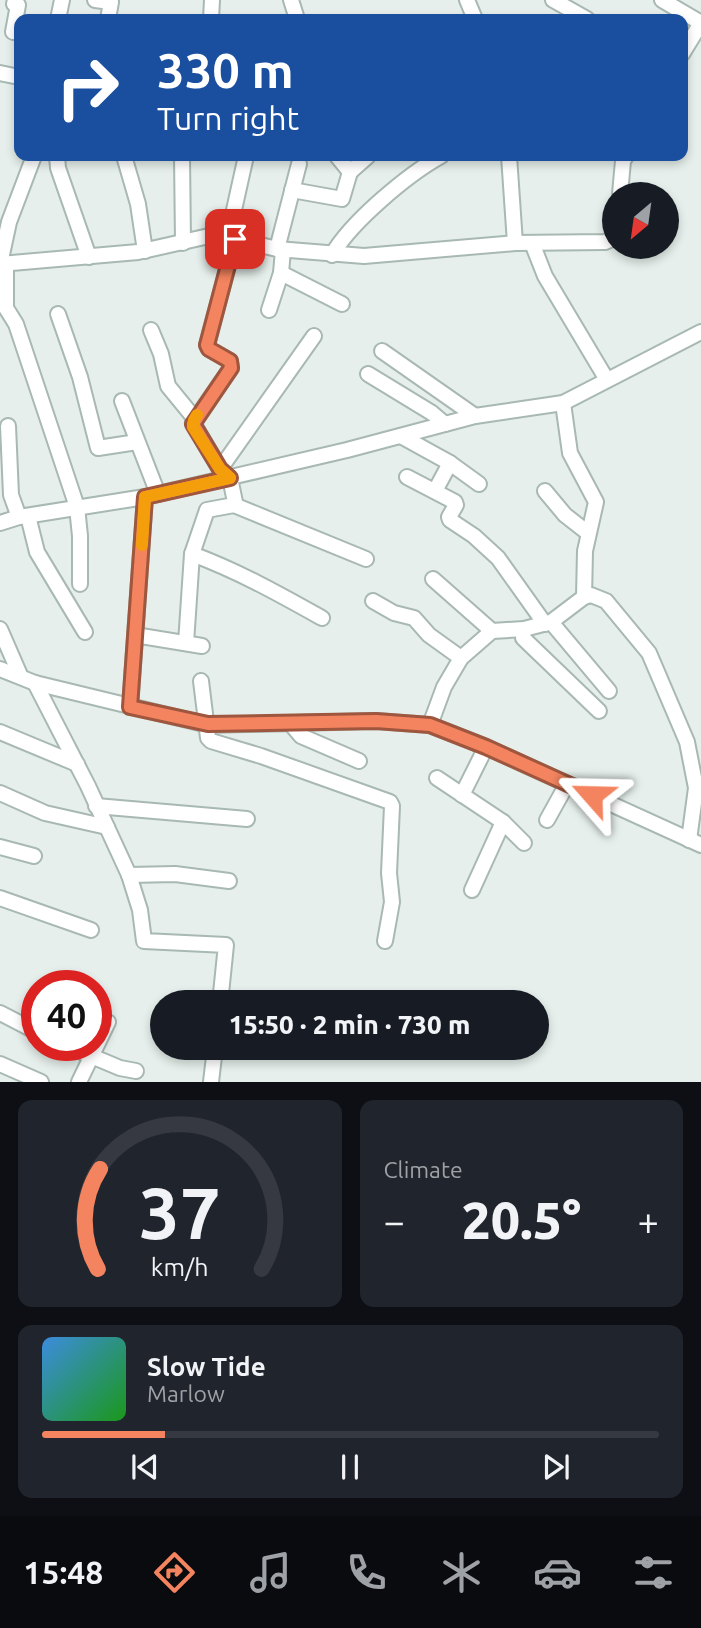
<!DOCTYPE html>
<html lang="en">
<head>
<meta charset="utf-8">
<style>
  :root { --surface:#171b24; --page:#20242c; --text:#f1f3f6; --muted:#9ea1a6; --line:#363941; --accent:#f4845f }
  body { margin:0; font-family:Ubuntu,sans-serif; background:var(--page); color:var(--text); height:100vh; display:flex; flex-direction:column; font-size:26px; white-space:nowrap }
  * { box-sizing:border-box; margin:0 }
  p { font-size:23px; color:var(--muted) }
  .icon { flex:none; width:38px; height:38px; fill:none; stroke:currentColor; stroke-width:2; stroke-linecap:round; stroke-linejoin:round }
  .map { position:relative; height:1082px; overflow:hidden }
  .details { display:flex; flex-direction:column; gap:18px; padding:18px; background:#0d0f14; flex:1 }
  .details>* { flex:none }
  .banner { position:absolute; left:14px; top:14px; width:674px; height:147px; border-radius:14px; box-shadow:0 4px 10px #0003; background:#1a4fa0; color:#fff; overflow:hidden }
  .needle { width:46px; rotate:209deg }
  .buttons { position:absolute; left:602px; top:182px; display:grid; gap:14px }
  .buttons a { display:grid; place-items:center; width:77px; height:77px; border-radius:50%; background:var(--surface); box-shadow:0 4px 10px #0003; font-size:35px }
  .speed { position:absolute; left:21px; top:970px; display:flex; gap:14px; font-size:35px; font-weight:700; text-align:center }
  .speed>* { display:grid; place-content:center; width:91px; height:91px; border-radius:50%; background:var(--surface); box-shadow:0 4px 10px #0003; line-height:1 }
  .speed .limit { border:10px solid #d22; background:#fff; color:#111 }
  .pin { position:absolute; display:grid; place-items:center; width:60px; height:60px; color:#fff; margin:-30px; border-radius:14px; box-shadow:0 4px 10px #0006 }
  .me { position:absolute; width:77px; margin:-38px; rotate:295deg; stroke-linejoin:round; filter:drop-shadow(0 0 5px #0008) }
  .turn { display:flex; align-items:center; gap:24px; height:147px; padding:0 28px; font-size:32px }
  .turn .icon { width:91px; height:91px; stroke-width:2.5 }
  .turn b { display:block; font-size:49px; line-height:60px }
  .big { font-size:52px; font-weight:800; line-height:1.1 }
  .details .card { flex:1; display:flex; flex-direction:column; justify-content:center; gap:10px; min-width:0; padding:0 24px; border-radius:14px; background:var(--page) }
  .details .dial { align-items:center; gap:0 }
  .dial svg { height:182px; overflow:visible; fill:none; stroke:var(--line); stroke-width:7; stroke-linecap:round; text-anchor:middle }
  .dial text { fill:var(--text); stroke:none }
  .song { display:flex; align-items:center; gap:21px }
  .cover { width:84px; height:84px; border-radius:10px; background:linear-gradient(135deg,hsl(210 70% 55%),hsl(120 70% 35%)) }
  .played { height:7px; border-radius:4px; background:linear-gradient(90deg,var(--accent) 20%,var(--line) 20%) }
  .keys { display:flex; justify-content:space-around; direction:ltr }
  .heat { display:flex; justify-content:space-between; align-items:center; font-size:38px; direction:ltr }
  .details .tiles { flex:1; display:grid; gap:18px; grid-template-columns:1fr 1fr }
  .card:last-child { grid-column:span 2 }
  .trip { position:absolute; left:150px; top:990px; width:399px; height:70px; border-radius:35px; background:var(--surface); box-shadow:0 4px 10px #0003; font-weight:800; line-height:70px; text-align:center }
  .tab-bar { display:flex; height:112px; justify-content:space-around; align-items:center; background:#090b0e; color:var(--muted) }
  .tab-bar .icon { width:49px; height:49px }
  .tab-bar .on { color:var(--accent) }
  .tab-bar b { font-size:32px; color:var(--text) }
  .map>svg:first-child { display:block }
</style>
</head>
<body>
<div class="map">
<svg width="701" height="1082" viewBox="0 0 701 1082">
  <rect width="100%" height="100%" fill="#e6efeb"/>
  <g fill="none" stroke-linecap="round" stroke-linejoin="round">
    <g stroke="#a8b8b2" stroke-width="18">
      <g id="minor">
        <path d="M 95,0 L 111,2 L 108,19"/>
        <path d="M 291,0 L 297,19"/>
        <path d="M 467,0 L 475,19"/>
        <path d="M 553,0 L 587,19"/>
        <path d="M 662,0 L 701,23 L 682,54"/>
        <path d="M 58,19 L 62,0"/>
        <path d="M 211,19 L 212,0"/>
        <path d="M 13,32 L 18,5 L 14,4 L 15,0"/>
        <path d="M 0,73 L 19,77"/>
        <path d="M 57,156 L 58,168 L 89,257"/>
        <path d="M 124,156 L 138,204 L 145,251"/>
        <path d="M 182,156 L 183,243"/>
        <path d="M 509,156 L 515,243"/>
        <path d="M 350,172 L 368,156"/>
        <path d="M 292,190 L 342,199 L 350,172 L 337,156"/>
        <path d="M 620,194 L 623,161 L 626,156"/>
        <path d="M 235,239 L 277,249 L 364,256 L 515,243 L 605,242 L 614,238"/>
        <path d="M 532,243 L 545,276 L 607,380"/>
        <path d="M 277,249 L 299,164"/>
        <path d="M 332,255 C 351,222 407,175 441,156"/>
        <path d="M 0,264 L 138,252 L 209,236 L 228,237"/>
        <path d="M 0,264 L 9,222 L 34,156"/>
        <path d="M 6,264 L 6,308 L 16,324 L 77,507 L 80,536 L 80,584"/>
        <path d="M 281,273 L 342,304"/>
        <path d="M 269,310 L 281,273 L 283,250"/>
        <path d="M 58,314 L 80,377 L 98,448 L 137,442"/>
        <path d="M 151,330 L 161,354 L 168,386 L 195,419"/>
        <path d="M 382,351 L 475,416"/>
        <path d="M 368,374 L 432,413 L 445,424"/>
        <path d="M 122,401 L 158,494"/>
        <path d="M 563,403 L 570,453 L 596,502 L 585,551 L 584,597"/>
        <path d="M 8,426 L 11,495 L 19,517 L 145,497 L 347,450 L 475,416 L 563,403 L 701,332"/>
        <path d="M 401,436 L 450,463 L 479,484"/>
        <path d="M 220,469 L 193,423 L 231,368 L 230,361 L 209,349 L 207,345 L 235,239 L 228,237 L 246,156"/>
        <path d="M 407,477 L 455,502 L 456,505 L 449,517 L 450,520 L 474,536 L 498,558 L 545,624"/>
        <path d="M 435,491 L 450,463"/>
        <path d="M 545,491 L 565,515 L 588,533"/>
        <path d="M 234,505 L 366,559"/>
        <path d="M 28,516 L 37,552 L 85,632"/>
        <path d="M 0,523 L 19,517"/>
        <path d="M 192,554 C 238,571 279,594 322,618"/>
        <path d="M 433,579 L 492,631"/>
        <path d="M 373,601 L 394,613 L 414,618 L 429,635 L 461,658"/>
        <path d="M 551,622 L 609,691"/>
        <path d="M 0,629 L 20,675"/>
        <path d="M 524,629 L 523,638 L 599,711"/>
        <path d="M 135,635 L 202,646"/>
        <path d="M 186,643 L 192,554 L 207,510 L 234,505 L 235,502 L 230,478 L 220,469 L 314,336"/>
        <path d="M 0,669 L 35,683 L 208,725 L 376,721 L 430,725 L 486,747 L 701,845"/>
        <path d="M 201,681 L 208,738 L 211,741 L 261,756 L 390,802 L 392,806 L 389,873 L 392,902 L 385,941"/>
        <path d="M 35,683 L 88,786 L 129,875 L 140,910 L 144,941 L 226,945 L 220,1003"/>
        <path d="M 130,707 L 145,497"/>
        <path d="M 290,723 L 301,736 L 359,761"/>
        <path d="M 430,725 L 444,687 L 461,658 L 492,631 L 524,629 L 551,622 L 584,597 L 591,595 L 606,601 L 649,653 L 687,742 L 696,788 L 689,840"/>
        <path d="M 0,732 L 77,764"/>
        <path d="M 437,778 L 503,822 L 524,843"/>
        <path d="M 0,793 L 45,813 L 107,827"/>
        <path d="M 462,795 L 486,747"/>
        <path d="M 96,806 L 247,819"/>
        <path d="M 547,820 L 567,784"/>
        <path d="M 0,847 L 34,856"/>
        <path d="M 129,875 L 175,874 L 229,881"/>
        <path d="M 472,890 L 503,822"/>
        <path d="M 0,898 L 91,930"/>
        <path d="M 0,1013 L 37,1032"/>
        <path d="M 65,1045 L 120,1068 L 136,1071"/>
        <path d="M 0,1064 L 41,1082"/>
        <path d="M 79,1082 L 108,1022"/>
        <path d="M 211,1082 L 215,1048"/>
      </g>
    </g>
    <use href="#minor" stroke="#fff" stroke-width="14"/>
  </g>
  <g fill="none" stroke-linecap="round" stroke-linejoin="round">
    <g stroke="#9f563e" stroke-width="18">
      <path id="route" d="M 235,239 L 207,345 L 209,349 L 230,361 L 231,368 L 193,424 L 220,469 L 230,478 L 145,497 L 130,707 L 208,724 L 376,721 L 430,725 L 486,747 L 592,795"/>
    </g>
    <use href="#route" stroke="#f4845f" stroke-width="12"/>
    <path stroke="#f59e0b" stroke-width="12" d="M 142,545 L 145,497 L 230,478 L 220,469 L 193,427 L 194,420 L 197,415"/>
  </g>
</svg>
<div class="buttons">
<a><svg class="needle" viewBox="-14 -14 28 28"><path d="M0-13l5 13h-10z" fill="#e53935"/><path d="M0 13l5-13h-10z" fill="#9ea1a6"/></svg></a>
</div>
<div class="speed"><div class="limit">40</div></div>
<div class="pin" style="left:235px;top:239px;background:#d93025"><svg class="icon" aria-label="arrive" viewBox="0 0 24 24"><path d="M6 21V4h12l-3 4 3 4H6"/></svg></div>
<svg class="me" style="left:592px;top:795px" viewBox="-20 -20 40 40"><path d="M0-17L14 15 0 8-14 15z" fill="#f4845f" stroke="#fff" stroke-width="4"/></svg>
<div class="trip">15:50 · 2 min · 730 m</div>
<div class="banner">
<div class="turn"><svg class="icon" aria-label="right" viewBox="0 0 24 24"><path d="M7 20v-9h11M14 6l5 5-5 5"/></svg><div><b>330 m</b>Turn right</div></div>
</div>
</div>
<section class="details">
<div class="tiles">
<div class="card dial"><svg viewBox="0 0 100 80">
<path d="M14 69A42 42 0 1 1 86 69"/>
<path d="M14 69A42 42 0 0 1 15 25" stroke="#f4845f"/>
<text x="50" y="56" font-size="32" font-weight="700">37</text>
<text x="50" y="72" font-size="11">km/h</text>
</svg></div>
<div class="card"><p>Climate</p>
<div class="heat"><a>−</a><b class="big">20.5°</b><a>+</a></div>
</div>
<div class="card">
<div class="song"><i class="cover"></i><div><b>Slow Tide</b><p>Marlow</p></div></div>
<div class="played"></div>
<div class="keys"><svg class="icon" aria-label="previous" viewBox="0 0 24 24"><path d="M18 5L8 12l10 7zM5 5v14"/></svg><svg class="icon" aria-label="pause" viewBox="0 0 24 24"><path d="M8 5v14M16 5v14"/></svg><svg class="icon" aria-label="next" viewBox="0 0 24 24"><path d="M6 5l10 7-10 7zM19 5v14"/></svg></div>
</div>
</div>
</section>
<nav class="tab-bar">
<b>15:48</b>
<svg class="icon on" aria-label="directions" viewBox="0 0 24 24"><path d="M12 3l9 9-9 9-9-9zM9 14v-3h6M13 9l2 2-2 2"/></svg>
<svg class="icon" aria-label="music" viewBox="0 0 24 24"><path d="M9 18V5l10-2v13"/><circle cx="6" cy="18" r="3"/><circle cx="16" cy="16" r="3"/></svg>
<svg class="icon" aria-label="phone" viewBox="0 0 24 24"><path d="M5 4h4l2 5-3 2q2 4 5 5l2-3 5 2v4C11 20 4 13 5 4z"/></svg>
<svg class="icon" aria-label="climate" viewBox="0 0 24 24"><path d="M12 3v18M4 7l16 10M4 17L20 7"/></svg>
<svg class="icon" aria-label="car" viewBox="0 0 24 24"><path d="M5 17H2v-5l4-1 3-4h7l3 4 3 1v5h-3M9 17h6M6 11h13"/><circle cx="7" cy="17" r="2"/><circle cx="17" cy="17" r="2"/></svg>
<svg class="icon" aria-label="filters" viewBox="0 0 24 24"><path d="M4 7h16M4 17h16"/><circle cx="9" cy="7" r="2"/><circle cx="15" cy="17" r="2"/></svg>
</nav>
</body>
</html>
